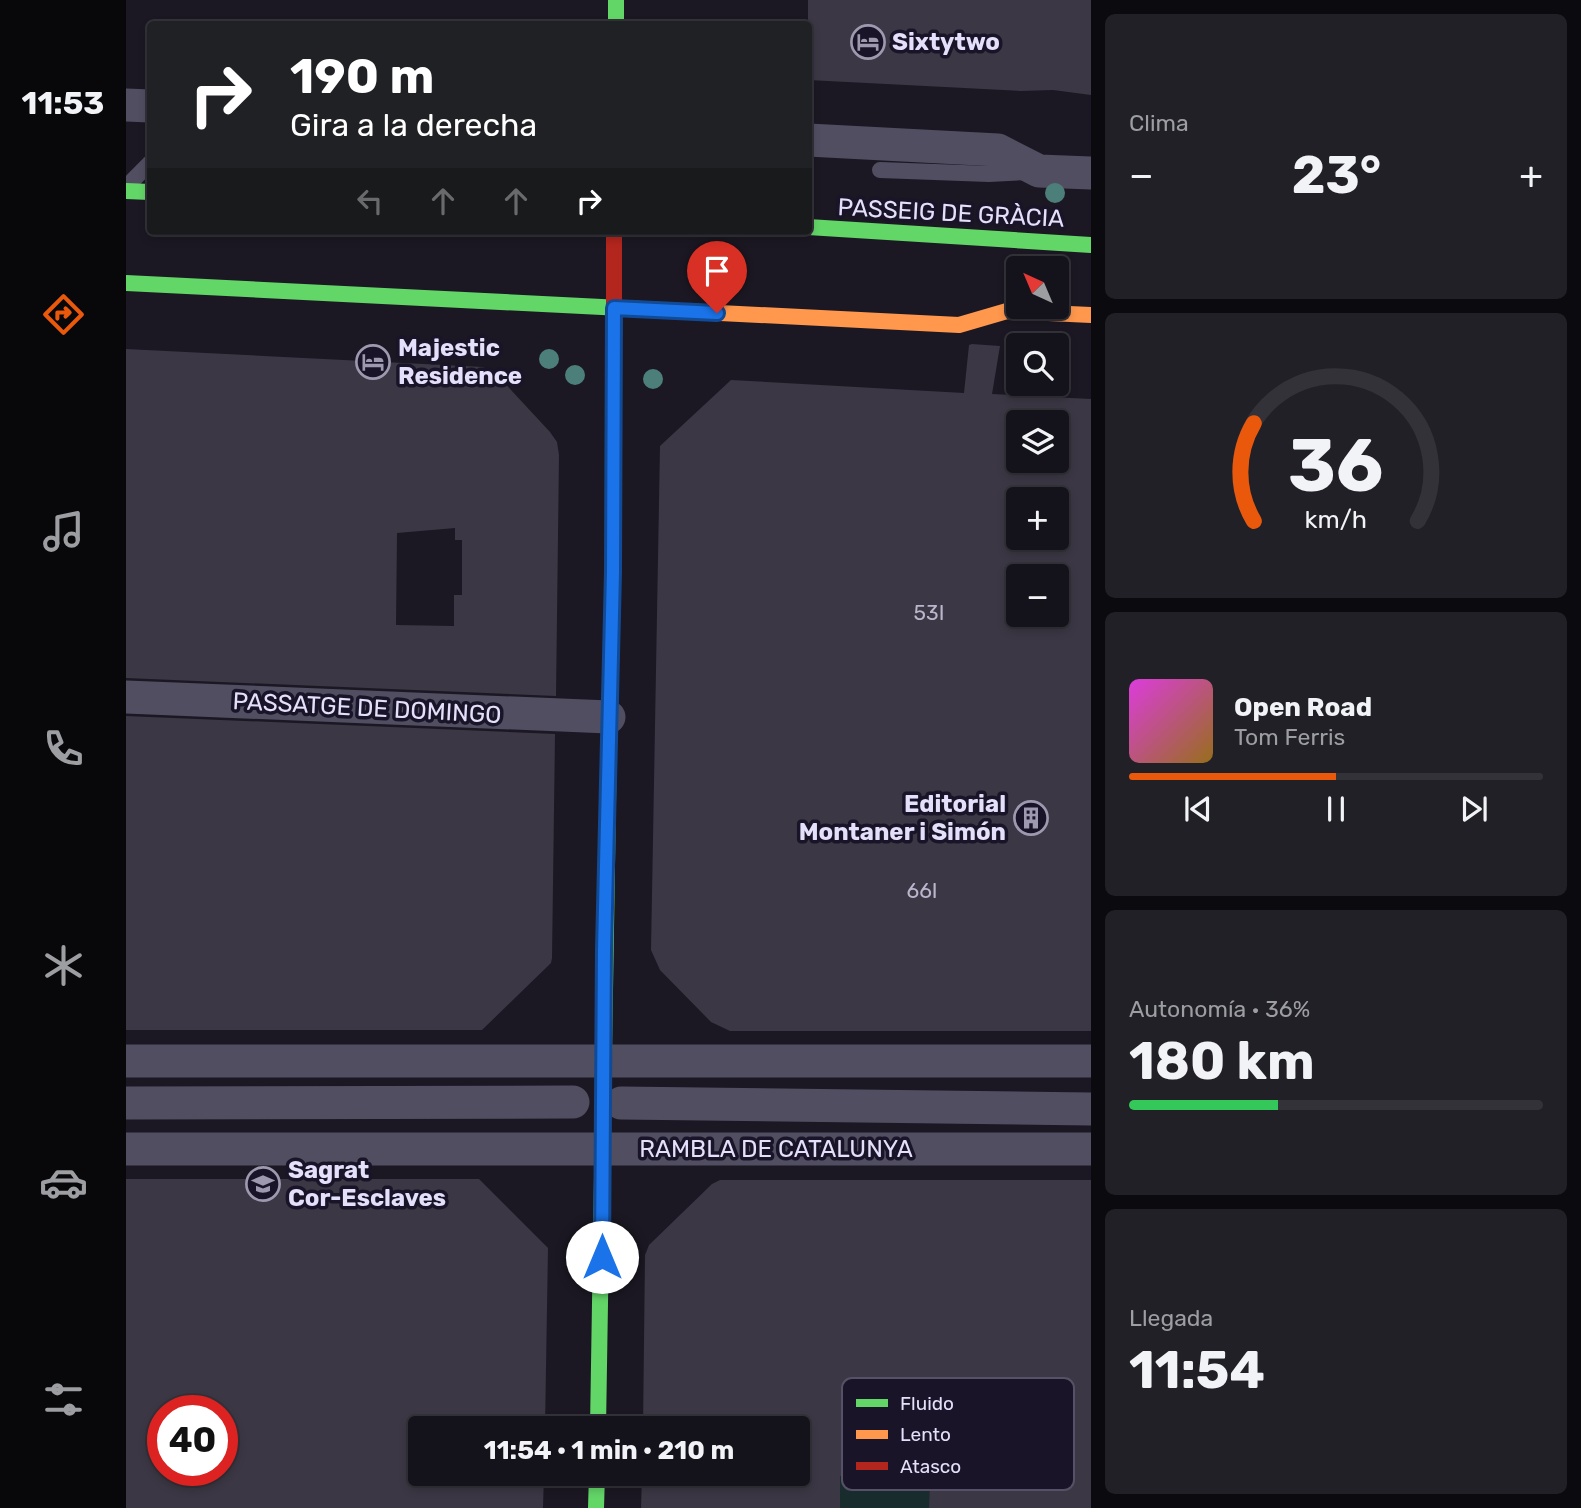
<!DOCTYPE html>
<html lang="es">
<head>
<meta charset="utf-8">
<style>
  :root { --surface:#14121a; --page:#212027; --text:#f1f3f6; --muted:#9d9ea2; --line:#333239; --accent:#ea580c }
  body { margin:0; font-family:Rubik,sans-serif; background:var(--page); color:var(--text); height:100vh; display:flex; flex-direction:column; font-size:26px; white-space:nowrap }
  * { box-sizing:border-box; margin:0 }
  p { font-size:23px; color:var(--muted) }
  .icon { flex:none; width:38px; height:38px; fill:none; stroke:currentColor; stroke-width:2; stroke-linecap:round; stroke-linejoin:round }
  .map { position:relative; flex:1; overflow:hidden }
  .panel { display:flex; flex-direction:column; gap:14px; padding:14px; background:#0b0a0e; width:490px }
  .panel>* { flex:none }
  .banner { position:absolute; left:21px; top:21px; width:665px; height:214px; border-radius:7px; box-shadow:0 4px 10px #0003,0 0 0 2px var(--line); background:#202124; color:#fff; overflow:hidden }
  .needle { width:46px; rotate:316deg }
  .controls { position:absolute; left:880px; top:256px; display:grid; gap:14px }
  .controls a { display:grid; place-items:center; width:63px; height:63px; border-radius:7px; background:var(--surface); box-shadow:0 4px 10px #0003,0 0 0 2px var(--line); font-size:35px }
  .speed { position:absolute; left:21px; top:1395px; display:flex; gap:14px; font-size:35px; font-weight:700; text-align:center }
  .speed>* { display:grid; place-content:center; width:91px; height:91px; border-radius:50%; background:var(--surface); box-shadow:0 4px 10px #0003,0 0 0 2px var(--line); line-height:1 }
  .speed .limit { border:10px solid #d22; background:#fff; color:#111 }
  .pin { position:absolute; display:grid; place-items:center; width:60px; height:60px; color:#fff; margin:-72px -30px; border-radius:50% 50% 50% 0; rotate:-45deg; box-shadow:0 0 7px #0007 }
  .pin .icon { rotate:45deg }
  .me { position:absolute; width:77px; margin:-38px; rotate:0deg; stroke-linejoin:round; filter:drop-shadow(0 0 5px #0008) }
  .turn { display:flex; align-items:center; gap:24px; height:147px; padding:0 28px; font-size:32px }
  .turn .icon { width:91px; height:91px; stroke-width:2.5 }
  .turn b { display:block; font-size:49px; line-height:60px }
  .lanes { display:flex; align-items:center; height:66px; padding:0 28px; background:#0003; justify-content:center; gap:35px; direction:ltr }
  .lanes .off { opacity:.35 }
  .big { font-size:52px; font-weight:700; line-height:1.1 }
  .panel .card { flex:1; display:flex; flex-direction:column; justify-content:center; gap:10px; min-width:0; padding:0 24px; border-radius:10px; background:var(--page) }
  .panel .dial { align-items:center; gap:0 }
  .dial svg { height:182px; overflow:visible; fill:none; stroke:var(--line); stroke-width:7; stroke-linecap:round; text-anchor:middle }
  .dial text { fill:var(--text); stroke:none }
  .song { display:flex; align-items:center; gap:21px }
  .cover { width:84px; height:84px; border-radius:10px; background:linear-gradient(135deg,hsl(300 70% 55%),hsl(40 70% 35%)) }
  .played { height:7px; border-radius:4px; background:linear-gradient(90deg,var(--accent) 50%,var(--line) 50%) }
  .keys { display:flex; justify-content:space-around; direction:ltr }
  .heat { display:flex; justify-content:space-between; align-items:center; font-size:38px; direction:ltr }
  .charge { height:10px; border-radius:5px; background:linear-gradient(90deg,#34c759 36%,var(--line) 0) }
  .trip { position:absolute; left:282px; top:1416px; width:402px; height:70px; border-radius:7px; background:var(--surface); box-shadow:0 4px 10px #0003,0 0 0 2px var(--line); font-weight:700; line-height:70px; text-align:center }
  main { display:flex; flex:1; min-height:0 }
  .menu { display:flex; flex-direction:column; width:126px; justify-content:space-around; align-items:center; background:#08070a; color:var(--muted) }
  .menu .icon { width:49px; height:49px }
  .menu .on { color:var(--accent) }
  .menu b { font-size:32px; color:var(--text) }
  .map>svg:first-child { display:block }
</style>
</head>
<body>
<main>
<nav class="menu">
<b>11:53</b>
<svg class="icon on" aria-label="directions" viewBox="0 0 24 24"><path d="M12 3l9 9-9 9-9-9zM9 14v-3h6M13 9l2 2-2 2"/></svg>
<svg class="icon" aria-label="music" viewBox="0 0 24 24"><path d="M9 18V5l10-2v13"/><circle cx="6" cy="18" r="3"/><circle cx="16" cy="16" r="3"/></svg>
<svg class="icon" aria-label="phone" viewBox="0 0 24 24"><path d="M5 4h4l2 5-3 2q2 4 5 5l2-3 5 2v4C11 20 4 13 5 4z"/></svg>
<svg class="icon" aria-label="climate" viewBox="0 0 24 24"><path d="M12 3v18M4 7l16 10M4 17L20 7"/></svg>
<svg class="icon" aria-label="car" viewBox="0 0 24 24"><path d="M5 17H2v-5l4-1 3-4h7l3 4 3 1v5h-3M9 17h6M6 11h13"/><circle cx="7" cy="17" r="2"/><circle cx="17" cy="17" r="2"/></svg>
<svg class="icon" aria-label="filters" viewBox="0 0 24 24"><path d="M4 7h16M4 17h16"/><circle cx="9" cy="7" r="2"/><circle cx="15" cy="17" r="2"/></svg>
</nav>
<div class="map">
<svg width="965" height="1508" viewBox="0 0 965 1508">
  <rect width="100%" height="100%" fill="#1b1823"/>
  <path fill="#182c2e" d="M 714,1476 L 804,1476 L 803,1508 L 714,1508 Z"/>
  <g fill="#3b3744" fill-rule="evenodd">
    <path d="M 682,0 L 965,0 L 965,95 L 927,90 L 895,91 L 682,80 Z"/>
    <path d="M 846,344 L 874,346 L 866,394 L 965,399 L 965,1031 L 604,1031 L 585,1022 L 534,970 L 525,950 L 534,446 L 605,380 L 838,393 L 843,345 ZM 892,422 L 931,422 L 931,460 L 892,460 ZM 892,499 L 931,499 L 931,537 L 892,537 ZM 892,576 L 931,576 L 931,614 L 892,614 Z"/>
    <path d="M 0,349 L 357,367 L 373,377 L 424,432 L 431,442 L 433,455 L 430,696 L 0,678 ZM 329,528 L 329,540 L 336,540 L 336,595 L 328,595 L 328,626 L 270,625 L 271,533 Z"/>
    <path d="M 0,716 L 429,734 L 426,958 L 425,963 L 356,1030 L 0,1030 Z"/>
    <path d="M 0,1179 L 353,1179 L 422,1248 L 419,1428 L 294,1428 L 294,1474 L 418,1474 L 417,1508 L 0,1508 ZM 37,1410 L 96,1410 L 96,1470 L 37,1470 Z"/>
    <path d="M 594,1180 L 965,1180 L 965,1508 L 803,1508 L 804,1476 L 714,1476 L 714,1508 L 515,1508 L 516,1474 L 672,1474 L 672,1428 L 517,1428 L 519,1255 L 523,1245 L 586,1184 Z"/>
  </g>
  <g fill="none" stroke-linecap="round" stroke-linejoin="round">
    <g stroke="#514e62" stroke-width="16">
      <path d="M 754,170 L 863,174 L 900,172"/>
      <path d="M 1,186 L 24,163"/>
    </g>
    <g stroke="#514e62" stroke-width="33">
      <path d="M 0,105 L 24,106"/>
      <path d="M 682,140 L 872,150 L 913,171 L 965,173"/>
      <path d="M 0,697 L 483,717"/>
      <path d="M 0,1061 L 965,1061"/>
      <path d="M 0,1103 L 447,1102"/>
      <path d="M 495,1103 L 965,1109"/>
      <path d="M 0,1149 L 965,1149"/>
    </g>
    <g stroke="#63d668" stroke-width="16">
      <path d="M 490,0 L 490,24"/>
      <path d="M 0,191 L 24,192"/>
      <path d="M 682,227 L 965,245"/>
      <path d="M 0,283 L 535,310"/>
      <path d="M 472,1428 L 483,740"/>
      <path d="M 470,1508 L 471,1474"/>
    </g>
    <g stroke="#ff974d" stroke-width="16">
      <path d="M 535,310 L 833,325 L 881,311 L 965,315"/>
      <path d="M 483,740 L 487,572 L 488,354"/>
    </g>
    <path stroke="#b3261e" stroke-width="16" d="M 488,354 L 488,231"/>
  </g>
  <g fill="#4c7e7a">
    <circle cx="929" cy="193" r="10"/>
    <circle cx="423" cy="359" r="10"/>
    <circle cx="449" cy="375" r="10"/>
    <circle cx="527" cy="379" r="10"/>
  </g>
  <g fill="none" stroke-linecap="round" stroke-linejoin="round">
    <g stroke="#114b97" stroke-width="18">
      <path id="route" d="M 476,1257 L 478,950 L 487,572 L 488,308 L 591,313"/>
    </g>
    <use href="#route" stroke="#1a73e8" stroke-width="12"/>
  </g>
  <defs>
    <g id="hotel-ring" transform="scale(1.75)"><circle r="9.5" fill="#191427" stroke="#9e99af" stroke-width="1.5"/><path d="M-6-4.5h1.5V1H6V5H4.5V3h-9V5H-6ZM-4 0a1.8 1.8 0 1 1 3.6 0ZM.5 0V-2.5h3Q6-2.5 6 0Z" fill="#9e99af"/></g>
    <g id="building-ring" transform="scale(1.75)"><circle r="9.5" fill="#191427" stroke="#9e99af" stroke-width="1.5"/><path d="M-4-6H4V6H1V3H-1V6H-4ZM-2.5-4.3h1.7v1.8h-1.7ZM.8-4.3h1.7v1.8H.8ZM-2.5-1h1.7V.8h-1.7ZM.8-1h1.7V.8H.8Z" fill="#9e99af"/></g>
    <g id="school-ring" transform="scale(1.75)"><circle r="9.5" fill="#191427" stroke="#9e99af" stroke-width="1.5"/><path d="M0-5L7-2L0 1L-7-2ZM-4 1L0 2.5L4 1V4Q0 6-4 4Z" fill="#9e99af"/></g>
  </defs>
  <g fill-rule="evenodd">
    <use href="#hotel-ring" x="742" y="42"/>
    <use href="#hotel-ring" x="247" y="362"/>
    <use href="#building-ring" x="905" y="818"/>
    <use href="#school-ring" x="137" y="1184"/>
  </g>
  <g text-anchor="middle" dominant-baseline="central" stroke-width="7" stroke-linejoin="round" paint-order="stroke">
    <g font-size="21" fill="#bab5cc">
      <text x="803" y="612">53I</text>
      <text x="796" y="890">66I</text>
    </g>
    <g font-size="24" font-weight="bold" fill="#e4dffa" stroke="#191427" text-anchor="start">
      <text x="766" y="42">Sixtytwo</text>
      <text x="272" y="348">Majestic<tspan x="272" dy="28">Residence</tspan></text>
      <text x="880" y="804" text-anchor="end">Editorial<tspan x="880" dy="28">Montaner i Simón</tspan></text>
      <text x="162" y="1170">Sagrat<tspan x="162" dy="28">Cor-Esclaves</tspan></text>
    </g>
    <g font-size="24" fill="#e4dffa" stroke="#191427">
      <text transform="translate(825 213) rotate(3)">PASSEIG DE GRÀCIA</text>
      <text transform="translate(241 708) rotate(3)">PASSATGE DE DOMINGO</text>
      <text x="650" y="1149">RAMBLA DE CATALUNYA</text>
    </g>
  </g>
  <rect x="716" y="1378" width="232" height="112" rx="10" fill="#191427" stroke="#565166" stroke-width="2"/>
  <rect x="730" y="1399" width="32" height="8" fill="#63d668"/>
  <rect x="730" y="1430" width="32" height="9" fill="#ff974d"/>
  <rect x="730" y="1462" width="32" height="8" fill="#b3261e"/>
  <g font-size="19" fill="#e4dffa">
    <text x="774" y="1410">Fluido</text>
    <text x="774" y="1441">Lento</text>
    <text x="774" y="1473">Atasco</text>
  </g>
</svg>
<div class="controls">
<a><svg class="needle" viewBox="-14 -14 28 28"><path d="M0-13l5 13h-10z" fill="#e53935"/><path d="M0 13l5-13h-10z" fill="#9d9ea2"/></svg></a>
<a><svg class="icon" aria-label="search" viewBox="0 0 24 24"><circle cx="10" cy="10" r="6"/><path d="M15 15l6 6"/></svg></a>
<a><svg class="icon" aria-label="layers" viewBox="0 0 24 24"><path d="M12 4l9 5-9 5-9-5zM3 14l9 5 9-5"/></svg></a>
<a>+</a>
<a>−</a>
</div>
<div class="speed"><div class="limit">40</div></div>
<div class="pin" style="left:591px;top:313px;background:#d93025"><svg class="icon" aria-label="arrive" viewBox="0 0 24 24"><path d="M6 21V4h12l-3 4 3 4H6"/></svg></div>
<svg class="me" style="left:476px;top:1257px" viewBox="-20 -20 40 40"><circle r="19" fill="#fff"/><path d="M0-13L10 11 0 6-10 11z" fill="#1a73e8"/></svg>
<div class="trip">11:54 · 1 min · 210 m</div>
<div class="banner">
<div class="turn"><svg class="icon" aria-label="right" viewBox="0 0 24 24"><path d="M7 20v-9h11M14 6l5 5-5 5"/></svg><div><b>190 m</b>Gira a la derecha</div></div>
<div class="lanes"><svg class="icon off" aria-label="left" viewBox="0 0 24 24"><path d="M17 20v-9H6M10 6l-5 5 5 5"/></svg><svg class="icon off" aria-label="ahead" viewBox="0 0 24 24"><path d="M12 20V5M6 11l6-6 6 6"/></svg><svg class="icon off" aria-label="ahead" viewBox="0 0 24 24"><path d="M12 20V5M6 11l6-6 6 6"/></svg><svg class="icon" aria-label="right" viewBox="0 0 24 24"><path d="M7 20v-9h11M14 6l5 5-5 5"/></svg></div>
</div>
</div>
<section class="panel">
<div class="card"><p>Clima</p>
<div class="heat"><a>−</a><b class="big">23°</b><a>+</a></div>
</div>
<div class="card dial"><svg viewBox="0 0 100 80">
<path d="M14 69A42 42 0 1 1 86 69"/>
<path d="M14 69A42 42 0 0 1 14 26" stroke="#ea580c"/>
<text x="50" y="56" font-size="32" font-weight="700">36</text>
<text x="50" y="72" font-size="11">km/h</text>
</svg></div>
<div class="card">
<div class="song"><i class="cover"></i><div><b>Open Road</b><p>Tom Ferris</p></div></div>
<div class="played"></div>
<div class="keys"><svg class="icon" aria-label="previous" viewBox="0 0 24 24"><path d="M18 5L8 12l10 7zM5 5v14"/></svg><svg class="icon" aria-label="pause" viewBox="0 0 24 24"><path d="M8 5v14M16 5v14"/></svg><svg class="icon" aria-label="next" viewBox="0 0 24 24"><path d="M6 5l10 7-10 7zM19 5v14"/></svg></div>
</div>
<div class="card"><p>Autonomía · 36%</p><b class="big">180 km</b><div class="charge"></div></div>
<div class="card"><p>Llegada</p><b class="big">11:54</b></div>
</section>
</main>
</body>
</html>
